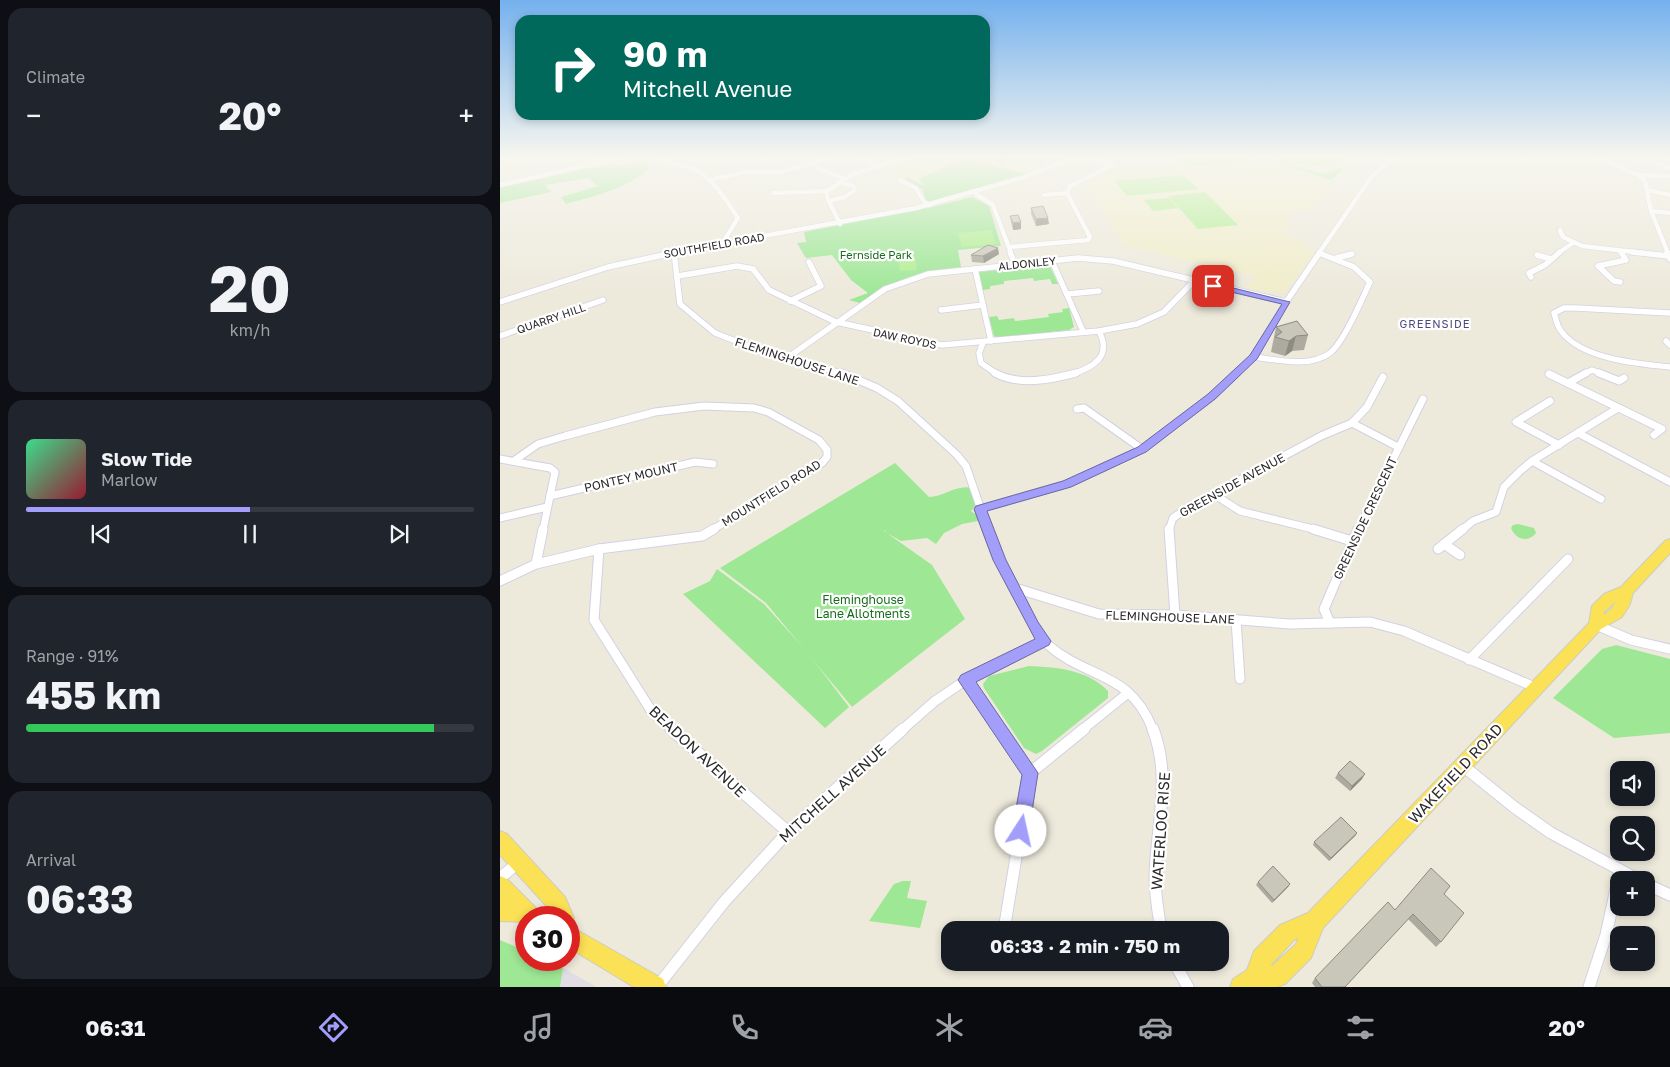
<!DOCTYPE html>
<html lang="en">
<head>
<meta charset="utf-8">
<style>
  :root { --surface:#171b24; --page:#20242c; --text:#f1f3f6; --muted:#9ea1a6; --line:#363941; --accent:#a39efa }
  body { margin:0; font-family:"Golos Text",sans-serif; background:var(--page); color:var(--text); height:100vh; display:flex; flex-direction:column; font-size:19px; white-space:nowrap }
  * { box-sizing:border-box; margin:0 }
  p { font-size:16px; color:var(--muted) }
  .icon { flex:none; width:28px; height:28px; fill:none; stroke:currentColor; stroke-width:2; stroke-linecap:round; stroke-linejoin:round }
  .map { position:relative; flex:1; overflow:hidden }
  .details { display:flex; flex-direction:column; gap:8px; padding:8px; background:#0d0f14; width:500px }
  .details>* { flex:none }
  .banner { position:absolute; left:15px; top:15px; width:475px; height:105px; border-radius:15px; box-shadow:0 2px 8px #0003; background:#00695c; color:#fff; overflow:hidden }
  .buttons { position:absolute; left:1110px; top:761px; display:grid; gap:10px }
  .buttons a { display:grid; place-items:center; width:45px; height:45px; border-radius:10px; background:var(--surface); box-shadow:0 2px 8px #0003; font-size:25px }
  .speed { position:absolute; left:15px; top:906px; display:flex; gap:10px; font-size:25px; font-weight:700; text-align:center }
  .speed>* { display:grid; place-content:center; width:65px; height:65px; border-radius:50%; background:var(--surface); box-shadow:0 2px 8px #0003; line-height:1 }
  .speed .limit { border:8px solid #d22; background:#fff; color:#111 }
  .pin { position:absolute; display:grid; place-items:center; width:42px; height:42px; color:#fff; margin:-21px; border-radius:10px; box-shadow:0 2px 8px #0006 }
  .me { position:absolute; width:55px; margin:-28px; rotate:10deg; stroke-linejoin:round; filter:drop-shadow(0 0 4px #0008) }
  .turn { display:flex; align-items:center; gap:18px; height:105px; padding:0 25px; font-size:22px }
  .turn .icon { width:65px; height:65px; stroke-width:2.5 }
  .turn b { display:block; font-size:35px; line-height:42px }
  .big { font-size:38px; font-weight:700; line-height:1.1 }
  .details .card { flex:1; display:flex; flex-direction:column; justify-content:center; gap:8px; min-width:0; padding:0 18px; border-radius:15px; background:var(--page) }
  .details .dial { align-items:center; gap:0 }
  .dial b { font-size:65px; line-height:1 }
  .song { display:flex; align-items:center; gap:15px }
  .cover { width:60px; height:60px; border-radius:8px; background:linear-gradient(135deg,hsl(150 70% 55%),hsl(350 70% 35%)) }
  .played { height:5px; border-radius:2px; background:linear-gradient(90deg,var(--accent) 50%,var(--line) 50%) }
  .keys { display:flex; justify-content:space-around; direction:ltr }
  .heat { display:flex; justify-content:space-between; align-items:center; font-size:28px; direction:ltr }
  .charge { height:8px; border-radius:4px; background:linear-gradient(90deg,#34c759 91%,var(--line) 0) }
  .trip { position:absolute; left:441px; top:921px; width:288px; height:50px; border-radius:15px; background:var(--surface); box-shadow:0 2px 8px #0003; font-weight:700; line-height:50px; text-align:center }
  .tab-bar { display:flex; height:80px; justify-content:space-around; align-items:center; background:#090b0e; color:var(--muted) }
  .tab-bar .icon { width:35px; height:35px }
  .tab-bar .on { color:var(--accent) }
  .tab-bar b { font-size:22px; color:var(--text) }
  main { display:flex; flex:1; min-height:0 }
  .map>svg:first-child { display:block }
</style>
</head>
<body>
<main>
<section class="details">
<div class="card"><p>Climate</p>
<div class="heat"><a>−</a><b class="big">20°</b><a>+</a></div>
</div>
<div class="card dial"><b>20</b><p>km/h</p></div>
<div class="card">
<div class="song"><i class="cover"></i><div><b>Slow Tide</b><p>Marlow</p></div></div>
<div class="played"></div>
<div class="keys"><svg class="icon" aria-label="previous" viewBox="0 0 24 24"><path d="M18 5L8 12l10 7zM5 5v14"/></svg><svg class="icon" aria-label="pause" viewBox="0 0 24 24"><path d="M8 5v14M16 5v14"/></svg><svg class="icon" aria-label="next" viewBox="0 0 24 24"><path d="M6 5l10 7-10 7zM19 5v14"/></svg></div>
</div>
<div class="card"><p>Range · 91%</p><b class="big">455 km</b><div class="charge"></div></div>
<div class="card"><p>Arrival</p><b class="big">06:33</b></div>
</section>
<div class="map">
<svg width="1170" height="987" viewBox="0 0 1170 987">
  <rect width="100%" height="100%" fill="#edeadc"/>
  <path fill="#e1dde5" d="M 63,968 L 97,987 L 60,987 Z"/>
  <g fill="#f0edca">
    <path d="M 406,158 L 564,158 L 570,159 L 523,179 L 476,194 L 448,199 L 405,176 L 400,178 L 373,168 Z"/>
    <path d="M 677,158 L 742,158 L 746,161 L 762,158 L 833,180 L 809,210 L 792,212 L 785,233 L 806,244 L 805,247 L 816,249 L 785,293 L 745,289 L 755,276 L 624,246 L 585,181 L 619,165 L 638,167 L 681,163 Z"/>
  </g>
  <g fill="#9de795">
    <path d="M 465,158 L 527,174 L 448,197 L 442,195 L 448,199 L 431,203 L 426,201 L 422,189 L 404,179 L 408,178 L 426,187 L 418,179 Z"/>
    <path d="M 763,158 L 823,174 L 838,168 L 844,169 L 831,180 Z"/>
    <path d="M 144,163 L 150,168 C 126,189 97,195 66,204 L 61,197 L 98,186 L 88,178 L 45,185 L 51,192 L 0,203 L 0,186 L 69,170 Z"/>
    <path d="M 472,197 L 489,206 L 501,246 L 458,250 L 461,267 C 420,274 396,281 360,303 L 349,300 L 368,293 L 351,280 L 332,255 L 306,258 L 297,243 L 306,242 L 304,232 L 433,207 Z"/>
    <path d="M 546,264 L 550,266 L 558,284 L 552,284 L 550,279 L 534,281 L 533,278 L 504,281 L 504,284 L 490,286 L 490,289 L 483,290 L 479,272 Z"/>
    <path d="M 569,308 L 574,327 L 569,330 L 499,338 L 494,336 L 489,317 L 497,316 L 499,320 L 514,318 L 515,321 L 549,317 L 548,314 L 563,312 L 562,309 Z"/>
    <path d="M 395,463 L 429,497 C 443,497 457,484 472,488 L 477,504 L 471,511 L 479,517 L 478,521 L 462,524 L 444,533 L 436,544 L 427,538 L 401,541 L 385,532 L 386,530 L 384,531 L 432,565 L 465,619 L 352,707 L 266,603 L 220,568 Z"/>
    <path d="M 1018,524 L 1034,528 L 1036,533 C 1028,543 1016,540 1011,528 L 1013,525 Z"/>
    <path d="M 217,569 L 264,604 L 308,653 L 349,707 L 325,728 L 183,594 L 210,581 Z"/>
    <path d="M 1116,645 L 1170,659 L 1170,733 L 1114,738 L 1053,698 L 1102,649 Z"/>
    <path d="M 529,666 C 557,667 588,670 608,691 L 608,698 L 542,751 L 536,754 L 524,748 L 484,688 L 483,684 L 489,676 Z"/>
    <path d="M 403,881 L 411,881 L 407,898 L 427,901 L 420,928 L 369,921 L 394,884 Z"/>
    <path d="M 0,940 L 26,951 L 26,960 L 46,960 L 63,968 L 60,987 L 0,987 Z"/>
  </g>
  <g fill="#afef90">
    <path d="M 677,158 L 742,158 L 746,162 L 685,167 Z"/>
    <path d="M 773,158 L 846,158 L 843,162 C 819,169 796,165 773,158 Z"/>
    <path d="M 683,175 L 698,189 L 627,196 L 615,181 Z"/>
    <path d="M 705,192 L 738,225 L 698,229 L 668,196 Z"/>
    <path d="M 669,198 L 678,208 L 653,211 L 644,200 Z"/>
    <path d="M 491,230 L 496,244 L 462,247 L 458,233 Z"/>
    <path d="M 415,255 L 417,270 L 400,271 L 398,257 Z"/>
  </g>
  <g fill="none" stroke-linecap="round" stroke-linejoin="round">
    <g stroke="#d2d1e4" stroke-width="5.5">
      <g id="minor-far4">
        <path d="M 161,158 C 169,166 180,163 190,167 C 212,177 225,198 238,218 L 223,242"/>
        <path d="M 362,158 L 381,166"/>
        <path d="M 1099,158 L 1138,175 L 1145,181 L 1151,211 L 1168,253"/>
        <path d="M 1158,164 L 1170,168"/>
        <path d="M 317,168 L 343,178"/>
        <path d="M 1138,175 L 1170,176"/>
        <path d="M 209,180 L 246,172 L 282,172 L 329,158"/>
        <path d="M 400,180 L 416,188 L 424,202 L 430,205"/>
        <path d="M 0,185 L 120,158"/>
        <path d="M 1148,190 L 1170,195"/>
        <path d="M 273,193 L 327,191"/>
        <path d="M 476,194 L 493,205 L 511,253"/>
        <path d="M 544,195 L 567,193"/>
        <path d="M 329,201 L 345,197 L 355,190 L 353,186 L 338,182"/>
        <path d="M 1151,211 L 1170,213"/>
        <path d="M 340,224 L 327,197 L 327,191 L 353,174 L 406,158"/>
        <path d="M 1060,230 L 1063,237 L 1082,246 L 1143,253"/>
        <path d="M 509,247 L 588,240 L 590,237 L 567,193 L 570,186 L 613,165 L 584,158"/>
        <path d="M 170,253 L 416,208 L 521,178 L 573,158"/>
        <path d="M 819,253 L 872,176 L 894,158"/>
        <path d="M 1058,253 L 1073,243"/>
      </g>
    </g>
    <g stroke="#d2d1e4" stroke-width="7">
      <g id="minor-far3">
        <path d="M 174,252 L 180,304 L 215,333 L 266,353 L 345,374"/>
        <path d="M 510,252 L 515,265"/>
        <path d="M 1132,252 L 1169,256"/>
        <path d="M 1167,252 L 1170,259"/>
        <path d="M 1037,255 L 1051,259"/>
        <path d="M 836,258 L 852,254"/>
        <path d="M 552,261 L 583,331"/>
        <path d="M 475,269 L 491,341"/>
        <path d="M 178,276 L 237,266 L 253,269 L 269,290 L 336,322 L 442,345 L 599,331 L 637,324 L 664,312 L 694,281"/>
        <path d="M 1031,277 L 1029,273 L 1045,265 L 1060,252"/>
        <path d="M 1120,282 L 1114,281 L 1098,266 L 1126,260 L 1121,252"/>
        <path d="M 567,294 L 599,291"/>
        <path d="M 290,301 L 321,286 L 309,262"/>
        <path d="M 0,302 L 108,267 L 177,252"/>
        <path d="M 441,310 L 483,305"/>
        <path d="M 1170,313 L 1076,308 L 1064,308 L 1054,313 C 1056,319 1057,326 1061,331 C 1081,359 1138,364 1170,367"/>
        <path d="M 0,336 L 103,300"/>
        <path d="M 1166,341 L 1170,345"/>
        <path d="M 483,343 L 479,353 L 481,363 L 497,374"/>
        <path d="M 754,357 C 777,360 810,368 830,353 C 844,342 862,299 870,282 L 854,267 L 819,253"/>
        <path d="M 287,358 L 385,289 L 428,274 L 578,258 L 613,261 L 786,302"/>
        <path d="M 571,374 C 594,368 612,356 599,331"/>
        <path d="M 736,374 L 754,357 L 786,302 L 820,252"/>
        <path d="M 1084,374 L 1092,370 L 1103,374"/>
      </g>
    </g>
    <g stroke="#d2d1e4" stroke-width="9">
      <g id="minor-far2">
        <path d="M 342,373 L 377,388 L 398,401 L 457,455 L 466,466 L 488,530"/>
        <path d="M 495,373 C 519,386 550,380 576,373"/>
        <path d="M 1099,373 L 1119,381 L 1124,378"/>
        <path d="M 1049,374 L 1162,429 L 1154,435"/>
        <path d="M 1068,383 L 1086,373"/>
        <path d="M 1050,401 L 1016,422 L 1059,445"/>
        <path d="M 577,409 L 584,408 L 642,449"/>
        <path d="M 852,423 L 898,447"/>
        <path d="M 1078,433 L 1170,482"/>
        <path d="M 0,459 L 50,468 L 55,472 L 43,530"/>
        <path d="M 15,460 L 38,444 L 65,436 L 155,412 L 204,406 L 254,408 L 268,412 L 319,440 L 327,450 L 327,457 L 322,463 L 212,530"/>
        <path d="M 1032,461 L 1101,499"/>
        <path d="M 715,495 L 740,511 L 817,530"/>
        <path d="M 50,496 L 195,462 L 213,464"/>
        <path d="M 480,509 L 567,484 L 642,449 L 712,397 L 737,373"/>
        <path d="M 0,518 L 47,507"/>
        <path d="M 669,530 L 673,518 L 686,509 L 821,436 L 852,423 L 867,407 L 883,377"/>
        <path d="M 858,530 L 923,399"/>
        <path d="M 962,530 L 973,521 L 996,512 L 1004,487 L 1020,471 L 1032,461 L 1118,408"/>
      </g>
    </g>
    <g stroke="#d2d1e4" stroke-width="11">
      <g id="minor-far1">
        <path d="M 487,529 C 497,557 512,582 525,608 C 532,620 536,634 547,644 C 587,680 630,670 653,730"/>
        <path d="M 669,529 L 675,615"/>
        <path d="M 813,529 L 852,541"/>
        <path d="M 944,544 L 960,555"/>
        <path d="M 99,549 L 94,620 L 152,712 L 173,730"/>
        <path d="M 938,549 L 963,529"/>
        <path d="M 36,564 L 43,529"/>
        <path d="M 0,581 L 36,564 L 99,549 L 202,536 L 214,529"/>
        <path d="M 515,588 L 599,614 L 675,615 L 790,624 L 870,622 L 904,631 L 1037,688"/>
        <path d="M 736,620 L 740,679"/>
        <path d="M 830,623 L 824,609 L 858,529"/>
        <path d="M 1096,625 L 1131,640 L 1170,649"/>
        <path d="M 969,660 L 1068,559"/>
        <path d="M 466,680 L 501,730"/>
        <path d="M 402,730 L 435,701 L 466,680 L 544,641"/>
        <path d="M 582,730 L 628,693"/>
      </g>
    </g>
    <g stroke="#d2d1e4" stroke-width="13">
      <g id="minor">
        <path d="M 171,729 L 288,832"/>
        <path d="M 500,729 L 530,773 L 504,930"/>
        <path d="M 653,729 C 672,779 656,826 655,877 C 655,895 658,912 661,930"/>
        <path d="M 962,765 L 1014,807 L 1051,833 L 1139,880"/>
        <path d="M 530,773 L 584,729"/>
        <path d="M 0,878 L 19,862"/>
        <path d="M 1146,884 L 1170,895"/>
        <path d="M 674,962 L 688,987"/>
        <path d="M 157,987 L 224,902 L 288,832 L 403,729"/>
        <path d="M 1089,987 L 1106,935 L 1120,871"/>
      </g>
    </g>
    <g stroke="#ccc" stroke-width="2">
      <g id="trunk">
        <path d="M 1170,539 L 1170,553 L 1133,593 L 1130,604 L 1122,617 L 1101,629 L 823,928 L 811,958 L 785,984 L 777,987 L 730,987 L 733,979 L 747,970 L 754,951 L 780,925 L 808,913 L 1089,623 L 1092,606 L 1104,594 L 1121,587 L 1165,541 ZM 1116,601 L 1111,609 L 1104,615 L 1104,612 ZM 798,938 L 796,944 L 773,965 L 770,966 L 794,940 Z"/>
        <path d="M 0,831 L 7,834 L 65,897 L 74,918 L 70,926 L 163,979 L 166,987 L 134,987 L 69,948 L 69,918 L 54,918 L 51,911 L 0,855 Z"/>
        <path d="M 0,876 L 7,879 L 39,911 L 42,918 L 26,918 L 26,926 L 22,922 L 0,921 Z"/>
      </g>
    </g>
    <use href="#minor-far4" stroke="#fff" stroke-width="4.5"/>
    <use href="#minor-far3" stroke="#fff" stroke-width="5.5"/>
    <use href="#minor-far2" stroke="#fff" stroke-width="7"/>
    <use href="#minor-far1" stroke="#fff" stroke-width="9"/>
    <use href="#minor" stroke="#fff" stroke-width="11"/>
    <use href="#trunk" fill="#fbe155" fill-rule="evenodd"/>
  </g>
  <g fill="#adaba0">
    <path d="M 488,158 L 510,158 L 501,163 L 488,159 Z"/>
    <path d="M 531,208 L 549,224 L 536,226 L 531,214 Z"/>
    <path d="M 510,216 L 521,229 L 513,230 L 511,222 Z"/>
    <path d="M 499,254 L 484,263 L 472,262 L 471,255 Z"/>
    <path d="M 776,327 L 808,335 L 804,350 L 792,351 L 785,356 L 771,352 Z"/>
    <path d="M 838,773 L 862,779 L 850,791 L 835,778 Z"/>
    <path d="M 857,833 L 855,836 L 829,861 L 813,845 L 814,842 Z"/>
    <path d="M 758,882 L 790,884 L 788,887 L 772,903 L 756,885 Z"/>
    <path d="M 944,894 L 941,942 L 936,947 L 908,919 L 845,987 L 815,987 L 812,983 L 815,978 L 895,910 Z"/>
  </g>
  <g fill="#8d8b82">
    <path d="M 501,158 L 510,158 L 501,163 Z"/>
    <path d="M 548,218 L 549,224 L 536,226 L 536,219 Z"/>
    <path d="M 521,222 L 521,229 L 513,230 L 513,223 Z"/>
    <path d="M 498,248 L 499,254 L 484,263 L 483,256 Z"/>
    <path d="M 796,336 L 792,351 L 785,356 L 789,341 Z"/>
    <path d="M 865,774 L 862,779 L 850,791 L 852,786 Z"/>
    <path d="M 857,833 L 855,836 L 829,861 L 831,858 Z"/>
    <path d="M 790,884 L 788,887 L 772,903 L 774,900 Z"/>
  </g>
  <g fill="#c9c7ba" stroke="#8d8b82">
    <path d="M 543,206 L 548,218 L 536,219 L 531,208 Z"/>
    <path d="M 518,215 L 521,222 L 513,223 L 510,216 Z"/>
    <path d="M 488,245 L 498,248 L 483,256 L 471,255 Z"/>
    <path d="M 797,321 L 808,335 L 796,336 L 789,341 L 775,337 L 782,332 L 776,327 Z"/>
    <path d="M 850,761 L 865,774 L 852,786 L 838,773 Z"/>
    <path d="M 841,817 L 857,833 L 831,858 L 814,842 Z"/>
    <path d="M 773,866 L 790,884 L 774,900 L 758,882 Z"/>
    <path d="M 931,868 L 950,886 L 944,894 L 964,913 L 941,942 L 913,914 L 845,987 L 822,987 L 815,978 L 888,902 L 895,910 Z"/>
  </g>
  <linearGradient id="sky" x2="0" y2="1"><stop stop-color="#75b1ee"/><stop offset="0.53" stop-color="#f7f6ef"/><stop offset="1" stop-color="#f7f6ef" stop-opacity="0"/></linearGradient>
  <rect width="1170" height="296" fill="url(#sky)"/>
  <path fill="#a39efa" stroke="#6a67a2" d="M 713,283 L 790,302 L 757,359 L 715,399 L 646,452 L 571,487 L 487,511 L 506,560 L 538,622 L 551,641 L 549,645 L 476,682 L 538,773 L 529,831 L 527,837 L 521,839 L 515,837 L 512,831 L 522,775 L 458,680 L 461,675 L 535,639 L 493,560 L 474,509 L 476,506 L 563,481 L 638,447 L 708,394 L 750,355 L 782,304 L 710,287 L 710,284 Z"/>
  <g text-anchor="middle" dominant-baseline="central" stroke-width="4.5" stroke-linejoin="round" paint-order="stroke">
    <g font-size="11" fill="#2b2b2b" stroke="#fff">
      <text transform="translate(214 245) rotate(-10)">SOUTHFIELD ROAD</text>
      <text transform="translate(527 263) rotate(-6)">ALDONLEY</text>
      <text transform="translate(51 318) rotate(-19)">QUARRY HILL</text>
      <text transform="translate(405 338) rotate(12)">DAW ROYDS</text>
    </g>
    <g font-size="11" fill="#166d19" stroke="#fff">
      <text x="376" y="254">Fernside Park</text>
    </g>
    <g font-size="11" letter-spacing="1" fill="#4c487e" stroke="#fff">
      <text x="935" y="323">GREENSIDE</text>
    </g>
    <g font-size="12" fill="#2b2b2b" stroke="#fff">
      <text transform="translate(297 361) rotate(18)">FLEMINGHOUSE LANE</text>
      <text transform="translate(131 477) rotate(-13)">PONTEY MOUNT</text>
      <text transform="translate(732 485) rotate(-29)">GREENSIDE AVENUE</text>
      <text transform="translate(271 493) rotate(-32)">MOUNTFIELD ROAD</text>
      <text transform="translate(865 518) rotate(-65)">GREENSIDE CRESCENT</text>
      <text transform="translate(670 617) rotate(2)">FLEMINGHOUSE LANE</text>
    </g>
    <g font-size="12" fill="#166d19" stroke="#fff">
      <text x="363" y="599">Fleminghouse<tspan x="363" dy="14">Lane Allotments</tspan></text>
    </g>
    <g font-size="15" fill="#2b2b2b" stroke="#fff">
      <text transform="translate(198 751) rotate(43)">BEADON AVENUE</text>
      <text transform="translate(955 773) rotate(-47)">WAKEFIELD ROAD</text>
      <text transform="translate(332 793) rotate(-42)">MITCHELL AVENUE</text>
      <text transform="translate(660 831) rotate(-86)">WATERLOO RISE</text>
    </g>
  </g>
</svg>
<div class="buttons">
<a><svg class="icon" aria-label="sound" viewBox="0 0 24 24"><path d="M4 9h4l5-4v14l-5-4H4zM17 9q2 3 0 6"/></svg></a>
<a><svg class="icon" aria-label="search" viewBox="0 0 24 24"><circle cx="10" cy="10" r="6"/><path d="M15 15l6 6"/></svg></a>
<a>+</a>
<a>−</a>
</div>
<div class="speed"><div class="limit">30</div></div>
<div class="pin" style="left:713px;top:286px;background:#d93025"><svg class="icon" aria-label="arrive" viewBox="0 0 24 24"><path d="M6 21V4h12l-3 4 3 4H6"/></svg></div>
<svg class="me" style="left:521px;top:831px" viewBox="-20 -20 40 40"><circle r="19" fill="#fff"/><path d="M0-13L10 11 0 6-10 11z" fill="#a39efa"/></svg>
<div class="trip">06:33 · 2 min · 750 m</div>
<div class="banner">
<div class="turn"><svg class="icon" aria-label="right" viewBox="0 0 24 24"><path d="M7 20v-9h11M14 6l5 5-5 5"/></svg><div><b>90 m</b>Mitchell Avenue</div></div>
</div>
</div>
</main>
<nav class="tab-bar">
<b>06:31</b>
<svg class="icon on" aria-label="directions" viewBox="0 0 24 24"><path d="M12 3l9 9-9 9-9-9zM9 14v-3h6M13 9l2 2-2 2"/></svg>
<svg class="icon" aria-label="music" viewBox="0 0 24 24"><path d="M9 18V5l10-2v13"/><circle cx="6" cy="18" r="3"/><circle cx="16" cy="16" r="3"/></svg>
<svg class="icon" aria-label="phone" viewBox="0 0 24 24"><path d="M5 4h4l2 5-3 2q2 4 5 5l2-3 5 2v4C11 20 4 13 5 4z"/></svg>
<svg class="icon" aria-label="climate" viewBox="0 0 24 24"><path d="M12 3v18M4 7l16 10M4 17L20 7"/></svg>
<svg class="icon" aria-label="car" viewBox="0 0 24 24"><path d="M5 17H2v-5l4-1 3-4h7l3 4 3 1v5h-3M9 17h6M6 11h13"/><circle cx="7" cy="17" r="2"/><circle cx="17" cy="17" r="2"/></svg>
<svg class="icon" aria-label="filters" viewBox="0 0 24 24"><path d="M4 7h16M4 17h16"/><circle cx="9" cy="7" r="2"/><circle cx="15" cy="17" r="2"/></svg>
<b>20°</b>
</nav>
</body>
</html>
